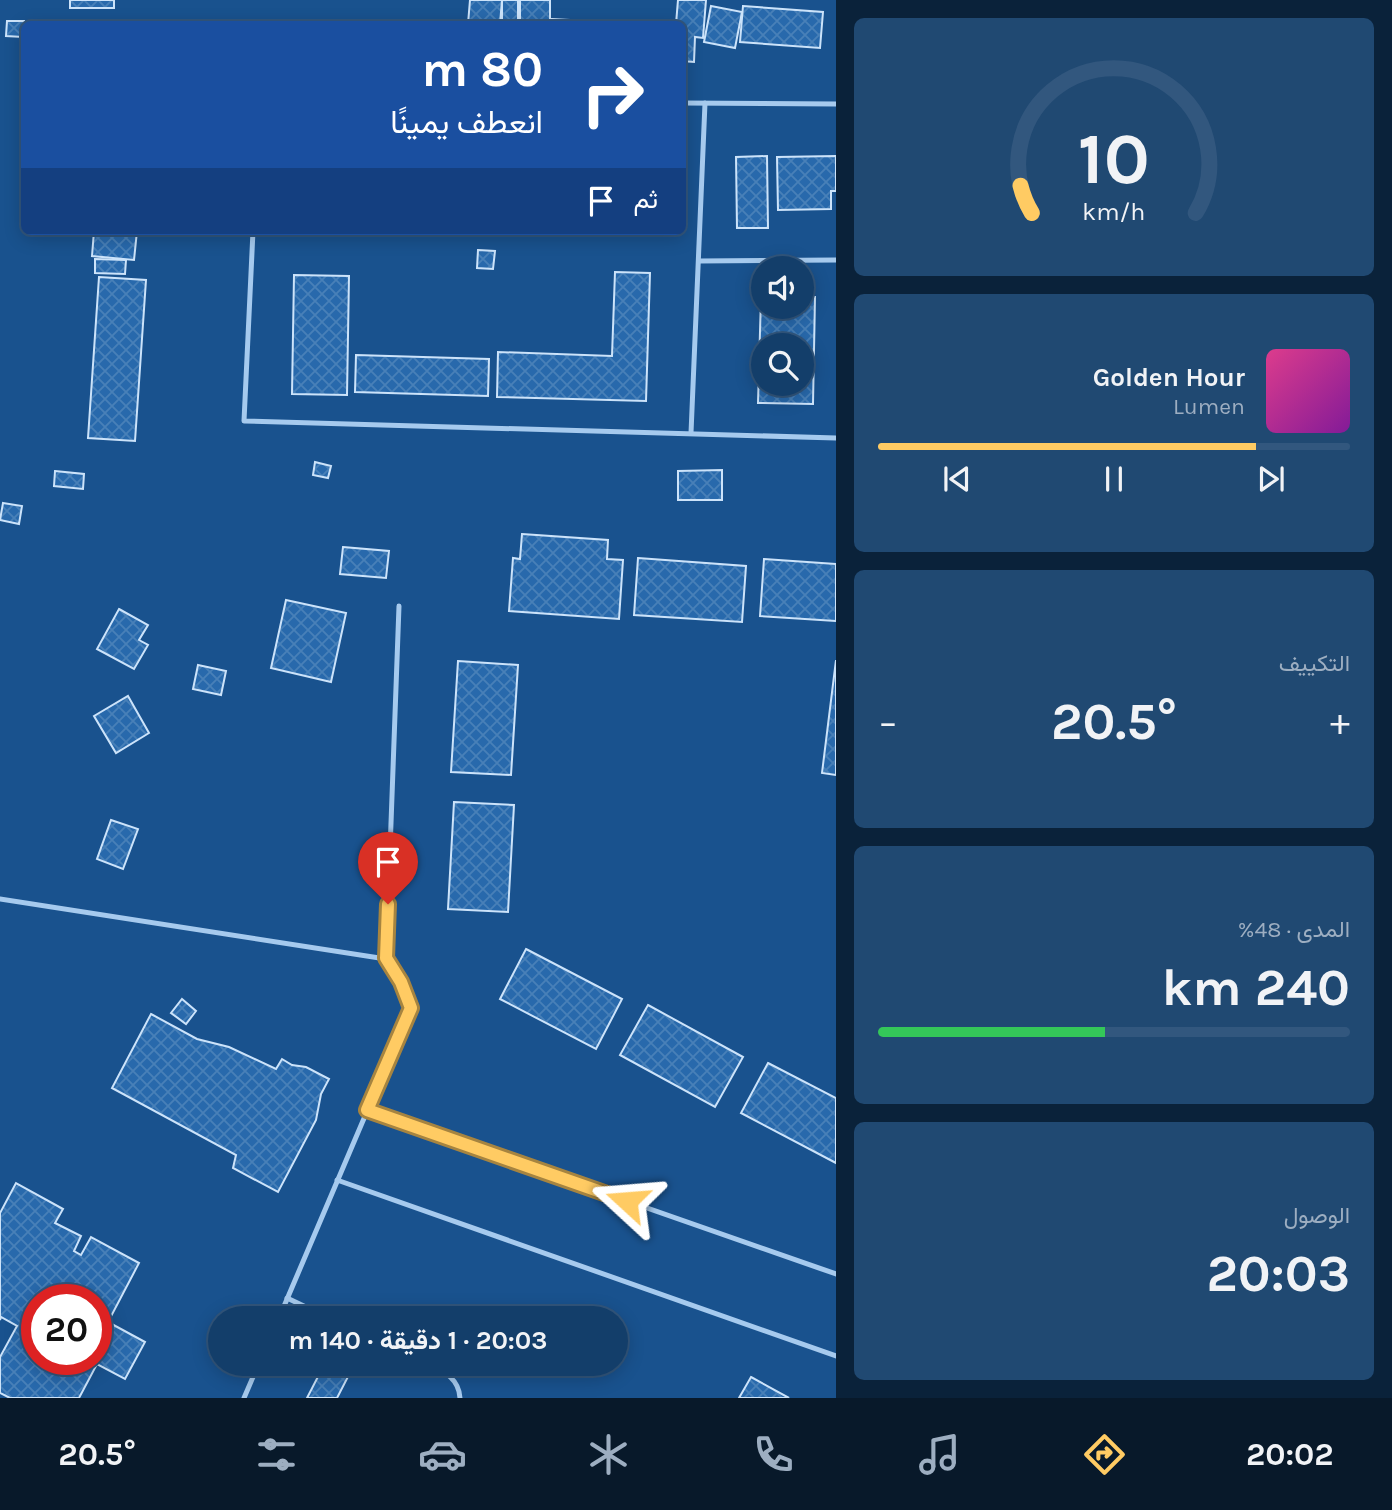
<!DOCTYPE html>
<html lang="ar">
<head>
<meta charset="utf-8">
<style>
  :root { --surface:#133e6a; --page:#204972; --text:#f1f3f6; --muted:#9daec1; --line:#32577e; --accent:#ffcb63 }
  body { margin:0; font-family:Karla,Vazirmatn,sans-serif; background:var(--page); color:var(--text); direction:rtl; height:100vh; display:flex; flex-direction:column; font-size:26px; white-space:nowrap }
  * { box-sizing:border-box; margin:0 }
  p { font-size:23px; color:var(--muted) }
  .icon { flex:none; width:38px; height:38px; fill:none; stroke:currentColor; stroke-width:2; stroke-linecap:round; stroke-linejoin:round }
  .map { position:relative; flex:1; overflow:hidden; direction:ltr }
  .sheet { display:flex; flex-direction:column; gap:18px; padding:18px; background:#0a223a; width:556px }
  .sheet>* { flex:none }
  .top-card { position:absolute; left:21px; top:21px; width:665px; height:214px; border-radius:10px; box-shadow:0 4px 18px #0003,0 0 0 2px var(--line); direction:rtl; background:#1a4fa0; color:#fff; overflow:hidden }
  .buttons { position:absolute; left:751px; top:256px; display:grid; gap:14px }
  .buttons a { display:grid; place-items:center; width:63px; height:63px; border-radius:50%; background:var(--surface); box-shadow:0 4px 18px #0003,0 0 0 2px var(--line); font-size:35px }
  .speed { position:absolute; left:21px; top:1284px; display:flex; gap:14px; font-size:35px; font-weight:700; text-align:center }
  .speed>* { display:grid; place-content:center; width:91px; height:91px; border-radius:50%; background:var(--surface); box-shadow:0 4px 18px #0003,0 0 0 2px var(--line); line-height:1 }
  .speed .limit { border:10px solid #d22; background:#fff; color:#111 }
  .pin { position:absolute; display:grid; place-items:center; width:60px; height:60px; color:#fff; margin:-72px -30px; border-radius:50% 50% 50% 0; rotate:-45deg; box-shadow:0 0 7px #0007 }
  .pin .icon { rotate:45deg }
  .me { position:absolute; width:77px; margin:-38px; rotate:289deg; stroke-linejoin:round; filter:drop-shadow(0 0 5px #0008) }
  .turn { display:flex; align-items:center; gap:24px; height:147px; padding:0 28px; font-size:32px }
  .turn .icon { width:91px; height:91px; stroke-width:2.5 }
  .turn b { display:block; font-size:49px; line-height:60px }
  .then { display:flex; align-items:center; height:66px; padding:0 28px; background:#0003; gap:14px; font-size:26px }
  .big { font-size:52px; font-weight:700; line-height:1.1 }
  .sheet .card { flex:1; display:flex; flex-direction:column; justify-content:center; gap:10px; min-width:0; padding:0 24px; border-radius:10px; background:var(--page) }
  .sheet .dial { align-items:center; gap:0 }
  .dial svg { height:182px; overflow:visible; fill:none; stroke:var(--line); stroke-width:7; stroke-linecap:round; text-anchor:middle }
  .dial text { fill:var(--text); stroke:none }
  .song { display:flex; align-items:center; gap:21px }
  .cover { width:84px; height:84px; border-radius:10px; background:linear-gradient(135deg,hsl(330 70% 55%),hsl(290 70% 35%)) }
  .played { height:7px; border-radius:4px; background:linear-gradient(90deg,var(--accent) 80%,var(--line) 80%) }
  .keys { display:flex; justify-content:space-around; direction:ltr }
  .heat { display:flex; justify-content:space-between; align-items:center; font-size:38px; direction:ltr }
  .charge { height:10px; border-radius:5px; background:linear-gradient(90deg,#34c759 48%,var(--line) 0) }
  .trip { position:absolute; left:208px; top:1306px; width:420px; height:70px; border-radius:35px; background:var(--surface); box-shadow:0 4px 18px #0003,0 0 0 2px var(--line); font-weight:700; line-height:70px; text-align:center; direction:rtl }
  .tab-bar { display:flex; height:112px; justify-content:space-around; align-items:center; background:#08192a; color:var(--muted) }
  .tab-bar .icon { width:49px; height:49px }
  .tab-bar .current { color:var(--accent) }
  .tab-bar b { font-size:32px; color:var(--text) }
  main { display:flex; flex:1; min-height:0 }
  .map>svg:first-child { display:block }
</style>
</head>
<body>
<main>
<section class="sheet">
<div class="card dial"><svg viewBox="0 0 100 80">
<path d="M14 69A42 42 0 1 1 86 69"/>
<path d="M14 69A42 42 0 0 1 9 57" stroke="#ffcb63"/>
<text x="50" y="56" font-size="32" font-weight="700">10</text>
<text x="50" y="72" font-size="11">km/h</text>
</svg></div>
<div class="card">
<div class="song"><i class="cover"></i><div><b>Golden Hour</b><p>Lumen</p></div></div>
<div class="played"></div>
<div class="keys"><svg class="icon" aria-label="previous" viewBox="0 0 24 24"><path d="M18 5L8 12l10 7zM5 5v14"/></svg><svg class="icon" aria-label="pause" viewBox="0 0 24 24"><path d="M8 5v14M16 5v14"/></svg><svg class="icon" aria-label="next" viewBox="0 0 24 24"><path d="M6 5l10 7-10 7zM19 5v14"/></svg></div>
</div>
<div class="card"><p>التكييف</p>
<div class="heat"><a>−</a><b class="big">20.5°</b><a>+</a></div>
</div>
<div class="card"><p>المدى · 48%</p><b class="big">240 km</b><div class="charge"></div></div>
<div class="card"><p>الوصول</p><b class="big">20:03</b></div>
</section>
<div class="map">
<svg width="836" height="1398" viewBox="0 0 836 1398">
  <defs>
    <pattern id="building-cross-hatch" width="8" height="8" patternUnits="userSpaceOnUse" patternTransform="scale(1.75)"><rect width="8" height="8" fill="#2869ac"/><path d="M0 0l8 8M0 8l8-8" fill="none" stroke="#4880b8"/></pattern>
  </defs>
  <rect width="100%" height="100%" fill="#19528e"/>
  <g fill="url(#building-cross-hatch)" stroke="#cce3fa" stroke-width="2" fill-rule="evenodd">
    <rect x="70" y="0" width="44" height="8"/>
    <path d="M 470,0 L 502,0 L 500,24 L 468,24 Z"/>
    <path d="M 502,0 L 518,0 L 518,24 L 510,24 L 510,20 L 502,20 Z"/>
    <rect x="520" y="0" width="30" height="24"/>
    <path d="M 678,0 L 706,0 L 703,38 L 695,37 L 694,62 L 682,61 L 682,24 L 676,24 Z"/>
    <path d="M 711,6 L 742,12 L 735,48 L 704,42 Z"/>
    <path d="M 743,6 L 823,12 L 820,48 L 740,42 Z"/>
    <path d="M 552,19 L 643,24 L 552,24 Z"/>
    <path d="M 7,21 L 24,21 L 23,37 L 6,36 Z"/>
    <path d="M 767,156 L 768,228 L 737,228 L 736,157 Z"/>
    <path d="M 836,156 L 836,191 L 831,191 L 831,209 L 778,210 L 777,157 Z"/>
    <path d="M 94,231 L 137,231 L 134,260 L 92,256 Z"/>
    <path d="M 478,250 L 495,251 L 493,269 L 477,268 Z"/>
    <path d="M 95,259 L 126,260 L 125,274 L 95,273 Z"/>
    <path d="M 615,272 L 650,273 L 646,401 L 497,397 L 498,352 L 612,356 Z"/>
    <path d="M 294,275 L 349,276 L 347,395 L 292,394 Z"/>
    <path d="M 99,277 L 146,280 L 135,441 L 88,438 Z"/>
    <path d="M 761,296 L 763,296 L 763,306 L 802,306 L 802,297 L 815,297 L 813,404 L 758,403 ZM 763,345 L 802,345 L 802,383 L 763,383 Z"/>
    <path d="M 356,355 L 489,359 L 488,396 L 355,392 Z"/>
    <path d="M 315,462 L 331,466 L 328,478 L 313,475 Z"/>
    <path d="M 722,470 L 722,500 L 678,500 L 678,471 Z"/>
    <path d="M 55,471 L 84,474 L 83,489 L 54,486 Z"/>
    <path d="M 3,503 L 22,506 L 19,524 L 0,520 Z"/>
    <path d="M 522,534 L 608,540 L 607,559 L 623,560 L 619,619 L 509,611 L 513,558 L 520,559 Z"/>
    <path d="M 343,547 L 389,551 L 386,578 L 340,574 Z"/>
    <path d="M 638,558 L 746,566 L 742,622 L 634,615 Z"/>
    <path d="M 764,559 L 836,564 L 836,621 L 760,616 Z"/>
    <path d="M 286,600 L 346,613 L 331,682 L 271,668 Z"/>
    <path d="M 119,609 L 148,625 L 139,640 L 148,645 L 134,669 L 97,649 Z"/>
    <path d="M 836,660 L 836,775 L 822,773 Z"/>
    <path d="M 458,661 L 518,665 L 511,775 L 451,772 Z"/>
    <path d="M 198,665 L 226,671 L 221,695 L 193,689 Z"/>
    <path d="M 128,696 L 149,733 L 116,753 L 94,716 Z"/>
    <path d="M 454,802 L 514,805 L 508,912 L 448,909 Z"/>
    <path d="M 111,820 L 138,829 L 123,869 L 97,859 Z"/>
    <path d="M 526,949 L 622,999 L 596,1049 L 500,999 Z"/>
    <path d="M 182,999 L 196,1011 L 186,1024 L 171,1013 Z"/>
    <path d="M 648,1005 L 743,1057 L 715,1107 L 620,1055 Z"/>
    <path d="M 151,1014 L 197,1039 L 229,1047 L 276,1069 L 282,1059 L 292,1065 L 306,1067 L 329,1079 L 321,1094 L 316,1120 L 278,1192 L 233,1168 L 236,1155 L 112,1088 Z"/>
    <path d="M 768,1063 L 836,1098 L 836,1163 L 741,1113 Z"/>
    <path d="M 16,1183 L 63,1209 L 55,1223 L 81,1236 L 74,1251 L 81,1255 L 91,1237 L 139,1263 L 108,1322 L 145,1342 L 125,1379 L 97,1364 L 79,1398 L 10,1398 L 0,1393 L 0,1357 L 17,1326 L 1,1317 L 0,1320 L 0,1213 ZM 37,1300 L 96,1300 L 96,1360 L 37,1360 Z"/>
    <path d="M 325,1363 L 345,1363 L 353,1367 L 337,1398 L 307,1398 Z"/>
    <path d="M 751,1377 L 789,1398 L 739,1398 Z"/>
  </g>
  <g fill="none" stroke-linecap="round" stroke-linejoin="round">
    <g stroke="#a6caee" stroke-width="5">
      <path d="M 682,103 L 836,104"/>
      <path d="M 253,231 L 244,421 L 836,438"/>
      <path d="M 699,261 L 836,260"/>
      <path d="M 691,433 L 705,103"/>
      <path d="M 0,899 L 386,959"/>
      <path d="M 367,1110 L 836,1274"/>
      <path d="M 337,1180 L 836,1356"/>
      <path d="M 287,1298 L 329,1318"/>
      <path d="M 279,1318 L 411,1008 L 401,982 L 386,959 L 399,606"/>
      <path d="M 427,1363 C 443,1371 459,1378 460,1398"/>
      <path d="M 244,1398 L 259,1363"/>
    </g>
  </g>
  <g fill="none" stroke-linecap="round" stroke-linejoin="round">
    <g stroke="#a68440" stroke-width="18">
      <path id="route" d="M 388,904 L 386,958 L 401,982 L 411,1008 L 367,1110 L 627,1201"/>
    </g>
    <use href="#route" stroke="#ffcb63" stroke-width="12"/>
  </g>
</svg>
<div class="buttons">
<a><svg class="icon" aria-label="sound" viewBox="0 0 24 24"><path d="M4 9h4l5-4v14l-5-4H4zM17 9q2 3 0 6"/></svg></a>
<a><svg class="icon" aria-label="search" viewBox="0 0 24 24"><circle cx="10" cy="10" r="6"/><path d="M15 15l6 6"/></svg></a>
</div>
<div class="speed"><div class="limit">20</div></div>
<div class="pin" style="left:388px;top:904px;background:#d93025"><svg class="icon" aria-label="arrive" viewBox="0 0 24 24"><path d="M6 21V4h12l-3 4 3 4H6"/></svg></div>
<svg class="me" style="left:627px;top:1201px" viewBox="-20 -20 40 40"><path d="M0-17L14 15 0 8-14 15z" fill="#ffcb63" stroke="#fff" stroke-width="4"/></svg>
<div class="trip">20:03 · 1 دقيقة · 140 m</div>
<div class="top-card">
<div class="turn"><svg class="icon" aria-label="right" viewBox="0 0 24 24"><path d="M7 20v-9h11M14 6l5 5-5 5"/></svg><div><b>80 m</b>انعطف يمينًا</div></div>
<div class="then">ثم<svg class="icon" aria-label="arrive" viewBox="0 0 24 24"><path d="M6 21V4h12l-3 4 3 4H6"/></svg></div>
</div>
</div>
</main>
<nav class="tab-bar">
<b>20:02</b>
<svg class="icon current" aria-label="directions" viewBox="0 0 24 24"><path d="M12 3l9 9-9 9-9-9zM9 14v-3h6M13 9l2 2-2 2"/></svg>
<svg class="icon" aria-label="music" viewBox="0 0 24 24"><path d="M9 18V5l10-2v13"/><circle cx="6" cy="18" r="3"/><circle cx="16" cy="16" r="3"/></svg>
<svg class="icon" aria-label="phone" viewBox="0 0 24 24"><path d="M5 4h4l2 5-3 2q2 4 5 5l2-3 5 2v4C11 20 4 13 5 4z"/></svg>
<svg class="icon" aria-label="climate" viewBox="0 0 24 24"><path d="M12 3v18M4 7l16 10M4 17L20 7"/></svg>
<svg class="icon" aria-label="car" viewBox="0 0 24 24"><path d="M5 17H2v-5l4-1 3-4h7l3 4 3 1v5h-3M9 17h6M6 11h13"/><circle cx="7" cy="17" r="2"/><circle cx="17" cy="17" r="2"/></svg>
<svg class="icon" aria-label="filters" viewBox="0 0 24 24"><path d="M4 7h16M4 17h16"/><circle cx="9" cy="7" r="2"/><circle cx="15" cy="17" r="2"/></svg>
<b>20.5°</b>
</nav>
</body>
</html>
